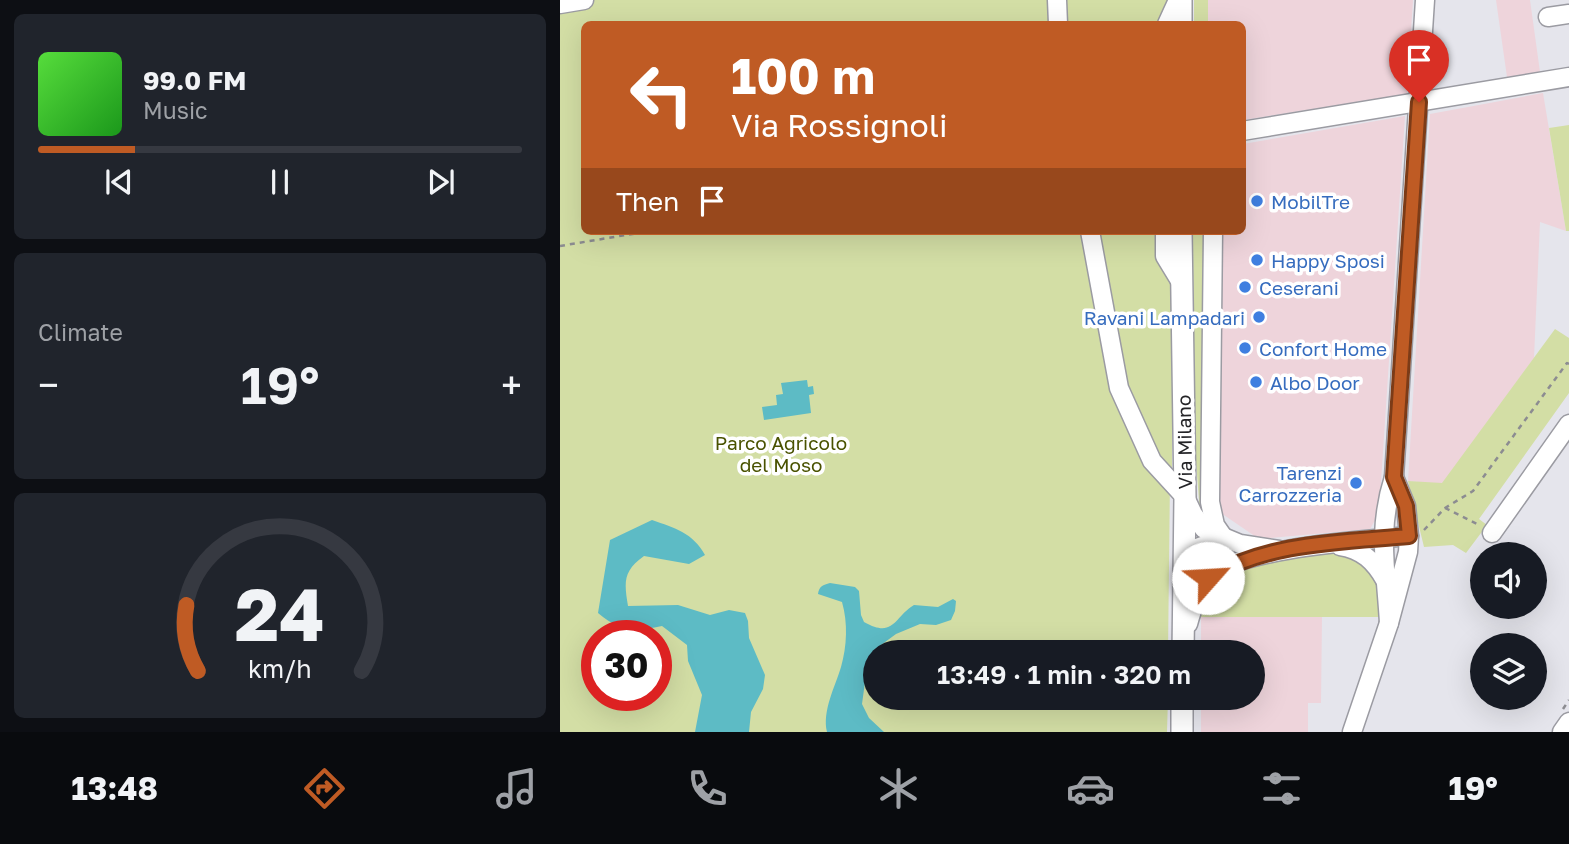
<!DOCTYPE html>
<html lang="en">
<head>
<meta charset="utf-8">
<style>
  :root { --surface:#171b24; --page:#20242c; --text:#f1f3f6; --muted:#9ea1a6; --line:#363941; --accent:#bf5b24 }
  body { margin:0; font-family:"Golos Text",sans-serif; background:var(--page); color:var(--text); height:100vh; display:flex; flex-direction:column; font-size:26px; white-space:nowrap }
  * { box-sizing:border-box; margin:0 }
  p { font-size:23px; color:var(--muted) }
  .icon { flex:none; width:38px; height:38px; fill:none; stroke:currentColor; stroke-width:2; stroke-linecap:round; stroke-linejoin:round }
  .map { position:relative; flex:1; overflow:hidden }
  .sheet { display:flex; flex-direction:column; gap:14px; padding:14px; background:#0d0f14; width:560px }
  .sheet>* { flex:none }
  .hud { position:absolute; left:21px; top:21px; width:665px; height:214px; border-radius:10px; box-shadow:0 7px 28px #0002; background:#bf5b24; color:#fff; overflow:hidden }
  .tools { position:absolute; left:910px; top:542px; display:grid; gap:14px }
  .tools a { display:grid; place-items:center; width:77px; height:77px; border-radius:50%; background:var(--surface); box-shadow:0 7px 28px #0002; font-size:35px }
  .speed { position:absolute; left:21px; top:620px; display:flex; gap:14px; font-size:35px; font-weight:700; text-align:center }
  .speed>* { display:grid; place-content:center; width:91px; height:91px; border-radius:50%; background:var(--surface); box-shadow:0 7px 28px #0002; line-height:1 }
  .speed .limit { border:10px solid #d22; background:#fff; color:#111 }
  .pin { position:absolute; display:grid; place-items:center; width:60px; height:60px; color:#fff; margin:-72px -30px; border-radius:50% 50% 50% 0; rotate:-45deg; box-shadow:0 0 7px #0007 }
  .pin .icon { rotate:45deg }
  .me { position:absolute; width:77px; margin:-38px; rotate:64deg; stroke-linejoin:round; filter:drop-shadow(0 0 5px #0008) }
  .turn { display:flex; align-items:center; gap:24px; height:147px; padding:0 35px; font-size:32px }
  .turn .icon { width:91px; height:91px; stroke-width:2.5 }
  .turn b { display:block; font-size:49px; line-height:60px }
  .then { display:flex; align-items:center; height:66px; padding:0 35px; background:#0003; gap:14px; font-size:26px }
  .big { font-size:52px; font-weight:600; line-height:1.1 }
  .sheet .tile { flex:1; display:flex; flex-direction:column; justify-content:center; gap:10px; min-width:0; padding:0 24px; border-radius:10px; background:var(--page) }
  .sheet .dial { align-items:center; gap:0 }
  .dial svg { height:182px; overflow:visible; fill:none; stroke:var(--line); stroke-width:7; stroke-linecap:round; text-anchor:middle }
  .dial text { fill:var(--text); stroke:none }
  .song { display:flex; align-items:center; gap:21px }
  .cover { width:84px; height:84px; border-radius:10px; background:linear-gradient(135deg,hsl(110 70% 55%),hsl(120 70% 35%)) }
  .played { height:7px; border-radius:4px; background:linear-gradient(90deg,var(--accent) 20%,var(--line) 20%) }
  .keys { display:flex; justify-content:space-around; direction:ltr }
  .heat { display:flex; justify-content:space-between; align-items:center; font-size:38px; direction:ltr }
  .trip { position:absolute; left:303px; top:640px; width:402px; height:70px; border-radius:35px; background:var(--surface); box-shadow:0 7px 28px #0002; font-weight:600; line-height:70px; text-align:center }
  .tab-bar { display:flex; height:112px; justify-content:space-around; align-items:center; background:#090b0e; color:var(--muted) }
  .tab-bar .icon { width:49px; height:49px }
  .tab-bar .on { color:var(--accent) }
  .tab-bar b { font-size:32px; color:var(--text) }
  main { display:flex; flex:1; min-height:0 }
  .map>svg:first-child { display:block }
</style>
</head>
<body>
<main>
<section class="sheet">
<div class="tile">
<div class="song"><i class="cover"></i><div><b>99.0 FM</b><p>Music</p></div></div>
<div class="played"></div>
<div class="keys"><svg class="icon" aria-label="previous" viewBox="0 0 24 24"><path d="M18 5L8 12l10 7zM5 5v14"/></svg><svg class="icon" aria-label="pause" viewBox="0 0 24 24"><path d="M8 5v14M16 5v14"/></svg><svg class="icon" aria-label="next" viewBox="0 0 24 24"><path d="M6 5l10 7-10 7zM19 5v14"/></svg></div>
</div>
<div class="tile"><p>Climate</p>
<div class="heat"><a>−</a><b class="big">19°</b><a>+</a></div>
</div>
<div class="tile dial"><svg viewBox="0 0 100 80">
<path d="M14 69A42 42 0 1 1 86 69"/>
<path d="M14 69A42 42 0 0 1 9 40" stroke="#bf5b24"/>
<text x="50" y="56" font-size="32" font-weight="700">24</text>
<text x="50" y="72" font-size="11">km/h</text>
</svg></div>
</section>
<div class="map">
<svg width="1009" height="732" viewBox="0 0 1009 732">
  <rect width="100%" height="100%" fill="#e5e5ec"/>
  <g fill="#eed4db">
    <path d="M 648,0 L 853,0 L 847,94 L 683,120 L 682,24 L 648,24 Z"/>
    <path d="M 936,0 L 970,0 L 980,72 L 947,77 Z"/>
    <path d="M 983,93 L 1006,231 L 980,222 L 974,358 L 882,484 L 848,481 L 870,114 Z"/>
    <path d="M 845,116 L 819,513 L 810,529 L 699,539 L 658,511 L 661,231 L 682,231 L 683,144 Z"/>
    <path d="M 641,617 L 762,617 L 761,703 L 748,703 L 748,732 L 641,732 L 641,698 L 693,698 L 693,653 L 641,653 Z"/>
  </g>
  <g fill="#d3dea5" fill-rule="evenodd">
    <path d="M 0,0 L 612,0 L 610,24 L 24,24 L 24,231 L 610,231 L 610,291 L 612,295 L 612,474 L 610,478 L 608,653 L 315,653 L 315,698 L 608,698 L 607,732 L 0,732 ZM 37,635 L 96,635 L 96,695 L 37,695 Z"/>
    <rect x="634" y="0" width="14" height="24"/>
    <path d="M 1009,125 L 1009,231 L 1006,231 L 989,128 Z"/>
    <path d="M 633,231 L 646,231 L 649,520 L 640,513 L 634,436 Z"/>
    <path d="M 995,329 L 1009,338 L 1009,393 L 919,519 L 927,525 L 906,553 L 893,545 L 864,547 L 848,481 L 882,483 Z"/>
    <path d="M 762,552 L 785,554 L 801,561 L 822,588 L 823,617 L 641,617 C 641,612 641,605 643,601 C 660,562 725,560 762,552 Z"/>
  </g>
  <g fill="#5dbbc5">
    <path d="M 247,380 L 248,387 L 253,386 L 254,394 L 249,395 L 251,413 L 204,420 L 202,407 L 217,405 L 216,395 L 223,394 L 221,383 Z"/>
    <path d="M 92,520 C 115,528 133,533 145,555 L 129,564 L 84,556 C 63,571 64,582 68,606 L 118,605 L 150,615 L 169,610 L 185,613 L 188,621 L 189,638 L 205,675 L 203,689 L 191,712 L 189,732 L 135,732 L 142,695 L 128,661 L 127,645 L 102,626 C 73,632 61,632 38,613 L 50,540 Z"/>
    <path d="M 270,583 L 295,587 L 299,591 L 301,615 L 304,622 C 334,639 334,617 354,605 L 378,607 L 393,599 L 396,601 L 395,611 L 391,620 L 376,625 L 360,624 L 336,634 L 321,645 L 315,653 L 305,682 L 302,704 L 309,718 L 324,732 L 267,732 C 262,711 275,687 281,667 C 287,646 288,623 282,602 L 258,594 C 259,586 263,585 270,583 Z"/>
  </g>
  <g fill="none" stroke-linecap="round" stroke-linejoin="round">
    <g stroke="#9b9ba2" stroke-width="21">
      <g id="minor">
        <path d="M 497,0 L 498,24"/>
        <path d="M 0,4 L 24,0"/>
        <path d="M 988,17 L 1009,14"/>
        <path d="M 607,24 L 618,0"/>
        <path d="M 682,131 L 1009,77"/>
        <path d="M 530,231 L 559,388 L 592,461 L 625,497 L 633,514 L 644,529 L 680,544 L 719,550"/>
        <path d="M 605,231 L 605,256 L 622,284"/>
        <path d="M 653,231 L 650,502 L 655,525 L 664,538"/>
        <path d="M 932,533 L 1009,424"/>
        <path d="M 780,546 C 802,549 815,562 825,580"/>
        <path d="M 663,569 L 636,565 L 625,558 L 637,548 L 664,538"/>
        <path d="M 829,623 C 826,570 817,530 834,477 L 865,0"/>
        <path d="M 628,624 C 632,609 637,593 647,580 C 671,548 808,540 849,536"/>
        <path d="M 792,732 L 829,623 L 848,552 L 849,536 L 846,506 L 834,477"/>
        <path d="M 1002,732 L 1009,722"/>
      </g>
    </g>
    <g stroke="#9b9ba2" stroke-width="24">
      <g id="major">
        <path d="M 621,24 L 621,0"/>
        <path d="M 621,231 L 625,497 L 623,653"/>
        <path d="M 622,732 L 622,698"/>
      </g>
    </g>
    <g stroke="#8c8c91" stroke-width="2.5" stroke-dasharray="5 5" stroke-linecap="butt">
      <path d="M 0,246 L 90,231"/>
      <path d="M 885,508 L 919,525"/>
      <path d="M 864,530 L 885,508 L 913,491 L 1007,363 L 1009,364"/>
      <path d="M 1003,709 L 1009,700"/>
    </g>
    <use href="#minor" stroke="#fff" stroke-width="18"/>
    <use href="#major" stroke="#fff" stroke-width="21"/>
  </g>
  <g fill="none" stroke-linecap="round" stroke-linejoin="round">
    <g stroke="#7c3b17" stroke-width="18">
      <path id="route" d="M 648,578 C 707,542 782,542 849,536 L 846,506 L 834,477 L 859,102"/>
    </g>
    <use href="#route" stroke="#bf5b24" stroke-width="12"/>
  </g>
  <g fill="#3f7fe0" stroke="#fff" stroke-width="2.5">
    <circle cx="697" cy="201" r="7"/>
    <circle cx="697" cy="260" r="7"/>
    <circle cx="685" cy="287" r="7"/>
    <circle cx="699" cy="317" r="7"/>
    <circle cx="685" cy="348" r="7"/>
    <circle cx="696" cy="382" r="7"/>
    <circle cx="796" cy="483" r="7"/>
  </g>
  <g text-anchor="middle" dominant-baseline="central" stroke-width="7" stroke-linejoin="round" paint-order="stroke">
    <g font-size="19" fill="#366cbe" stroke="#fff" text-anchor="start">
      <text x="711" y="201">MobilTre</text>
      <text x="711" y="260">Happy Sposi</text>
      <text x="699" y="287">Ceserani</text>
      <text x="685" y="317" text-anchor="end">Ravani Lampadari</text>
      <text x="699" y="348">Confort Home</text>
      <text x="710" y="382">Albo Door</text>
      <text x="782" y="472" text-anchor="end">Tarenzi<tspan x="782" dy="22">Carrozzeria</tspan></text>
    </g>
    <g font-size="19" fill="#495200" stroke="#fff">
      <text x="221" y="442">Parco Agricolo<tspan x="221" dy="22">del Moso</tspan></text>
    </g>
    <g font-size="19" fill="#242427" stroke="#fff">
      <text transform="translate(624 442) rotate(-91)">Via Milano</text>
    </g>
  </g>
</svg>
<div class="tools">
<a><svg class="icon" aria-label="sound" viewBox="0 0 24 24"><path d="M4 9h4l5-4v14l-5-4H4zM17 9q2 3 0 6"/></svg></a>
<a><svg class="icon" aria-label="layers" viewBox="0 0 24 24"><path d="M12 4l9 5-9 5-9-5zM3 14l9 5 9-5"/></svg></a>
</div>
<div class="speed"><div class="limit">30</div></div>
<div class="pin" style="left:859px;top:102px;background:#d93025"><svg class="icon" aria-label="arrive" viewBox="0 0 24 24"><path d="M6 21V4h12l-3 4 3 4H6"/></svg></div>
<svg class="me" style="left:648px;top:578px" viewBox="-20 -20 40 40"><circle r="19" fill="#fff"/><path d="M0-13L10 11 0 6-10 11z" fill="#bf5b24"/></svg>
<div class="trip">13:49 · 1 min · 320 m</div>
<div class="hud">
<div class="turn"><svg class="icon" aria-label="left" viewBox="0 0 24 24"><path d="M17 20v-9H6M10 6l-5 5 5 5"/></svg><div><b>100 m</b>Via Rossignoli</div></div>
<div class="then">Then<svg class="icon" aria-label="arrive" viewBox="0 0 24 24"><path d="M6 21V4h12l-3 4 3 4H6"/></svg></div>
</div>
</div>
</main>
<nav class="tab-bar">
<b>13:48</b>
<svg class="icon on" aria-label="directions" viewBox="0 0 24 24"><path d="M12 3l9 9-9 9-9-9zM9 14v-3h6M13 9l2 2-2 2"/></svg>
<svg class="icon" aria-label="music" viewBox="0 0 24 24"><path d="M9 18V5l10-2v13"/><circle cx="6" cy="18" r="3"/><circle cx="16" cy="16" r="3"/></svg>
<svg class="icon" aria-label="phone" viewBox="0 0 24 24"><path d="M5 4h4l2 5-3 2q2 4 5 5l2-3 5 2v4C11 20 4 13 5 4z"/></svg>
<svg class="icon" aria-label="climate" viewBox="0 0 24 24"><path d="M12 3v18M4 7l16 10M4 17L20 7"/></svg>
<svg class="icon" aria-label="car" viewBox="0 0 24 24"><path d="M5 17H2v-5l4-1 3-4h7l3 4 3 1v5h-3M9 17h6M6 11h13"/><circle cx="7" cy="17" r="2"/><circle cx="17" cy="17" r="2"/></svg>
<svg class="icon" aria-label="filters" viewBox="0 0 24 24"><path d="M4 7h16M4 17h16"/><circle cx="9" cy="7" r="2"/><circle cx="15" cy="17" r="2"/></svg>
<b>19°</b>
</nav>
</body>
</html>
